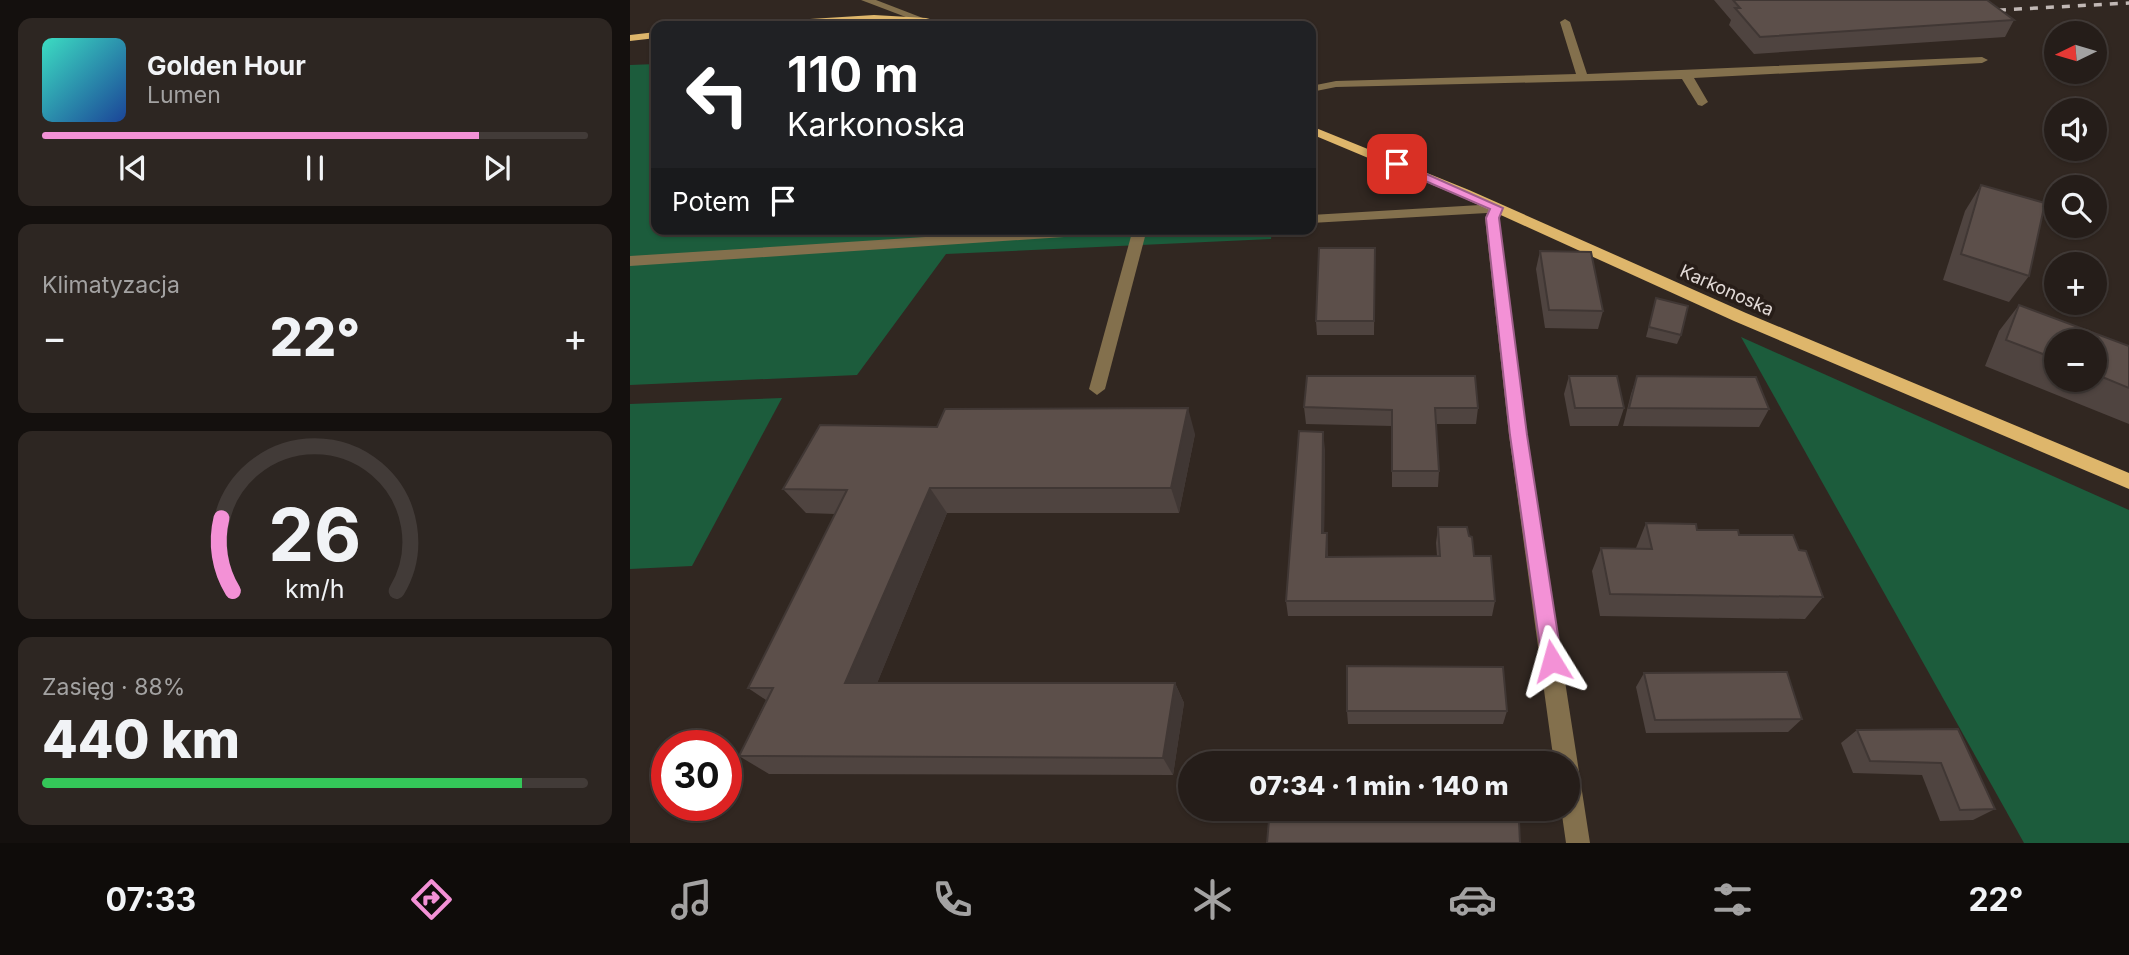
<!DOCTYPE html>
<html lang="pl">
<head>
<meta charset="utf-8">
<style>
  :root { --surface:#251d19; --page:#2d2622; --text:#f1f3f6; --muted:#a3a2a2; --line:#423b38; --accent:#f391d6 }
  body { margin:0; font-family:Inter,sans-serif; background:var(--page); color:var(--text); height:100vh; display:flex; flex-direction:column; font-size:26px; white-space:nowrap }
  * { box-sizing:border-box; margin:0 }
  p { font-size:23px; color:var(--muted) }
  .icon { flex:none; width:38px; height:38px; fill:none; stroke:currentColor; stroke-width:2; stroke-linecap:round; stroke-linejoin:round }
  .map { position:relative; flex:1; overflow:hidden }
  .drawer { display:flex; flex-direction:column; gap:18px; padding:18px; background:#14100e; width:630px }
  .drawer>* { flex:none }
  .banner { position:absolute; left:21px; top:21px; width:665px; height:214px; border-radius:14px; box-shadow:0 2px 5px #0004,0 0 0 2px var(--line); background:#202124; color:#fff; overflow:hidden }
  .needle { width:46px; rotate:265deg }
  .fabs { position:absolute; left:1414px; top:21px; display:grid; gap:14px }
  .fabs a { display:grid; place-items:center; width:63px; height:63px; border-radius:50%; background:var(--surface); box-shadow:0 2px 5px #0004,0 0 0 2px var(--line); font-size:35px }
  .speed { position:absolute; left:21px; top:730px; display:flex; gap:14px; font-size:35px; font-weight:700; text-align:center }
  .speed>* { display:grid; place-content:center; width:91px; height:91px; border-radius:50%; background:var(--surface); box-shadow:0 2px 5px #0004,0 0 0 2px var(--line); line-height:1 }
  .speed .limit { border:10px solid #d22; background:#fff; color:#111 }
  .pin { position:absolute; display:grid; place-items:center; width:60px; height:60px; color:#fff; margin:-30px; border-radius:14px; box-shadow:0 4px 10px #0006 }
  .me { position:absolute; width:77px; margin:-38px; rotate:352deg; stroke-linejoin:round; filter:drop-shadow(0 0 5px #0008) }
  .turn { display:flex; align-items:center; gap:24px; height:147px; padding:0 21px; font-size:32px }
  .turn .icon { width:91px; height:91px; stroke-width:2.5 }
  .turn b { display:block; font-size:49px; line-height:60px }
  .then { display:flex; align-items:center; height:66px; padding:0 21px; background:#0003; gap:14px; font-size:26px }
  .big { font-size:52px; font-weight:800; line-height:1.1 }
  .drawer .card { flex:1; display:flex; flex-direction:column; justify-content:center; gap:10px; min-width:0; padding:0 24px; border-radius:14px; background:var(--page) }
  .drawer .dial { align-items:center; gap:0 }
  .dial svg { height:182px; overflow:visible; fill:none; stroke:var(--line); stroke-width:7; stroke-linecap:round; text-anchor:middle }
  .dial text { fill:var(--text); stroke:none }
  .song { display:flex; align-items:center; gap:21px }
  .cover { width:84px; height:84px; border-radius:10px; background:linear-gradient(135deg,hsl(170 70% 55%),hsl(220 70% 35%)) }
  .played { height:7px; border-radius:4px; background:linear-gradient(90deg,var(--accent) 80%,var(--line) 80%) }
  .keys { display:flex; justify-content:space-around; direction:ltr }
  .heat { display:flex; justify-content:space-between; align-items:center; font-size:38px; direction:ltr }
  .charge { height:10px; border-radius:5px; background:linear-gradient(90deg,#34c759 88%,var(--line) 0) }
  .trip { position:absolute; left:548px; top:751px; width:402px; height:70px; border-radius:35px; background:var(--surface); box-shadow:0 2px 5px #0004,0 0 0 2px var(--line); font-weight:800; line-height:70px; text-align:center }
  .tabs { display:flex; height:112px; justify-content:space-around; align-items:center; background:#0f0c0a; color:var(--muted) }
  .tabs .icon { width:49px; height:49px }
  .tabs .active { color:var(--accent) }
  .tabs b { font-size:32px; color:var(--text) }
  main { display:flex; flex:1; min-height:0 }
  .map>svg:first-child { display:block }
</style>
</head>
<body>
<main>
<section class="drawer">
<div class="card">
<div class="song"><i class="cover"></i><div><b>Golden Hour</b><p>Lumen</p></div></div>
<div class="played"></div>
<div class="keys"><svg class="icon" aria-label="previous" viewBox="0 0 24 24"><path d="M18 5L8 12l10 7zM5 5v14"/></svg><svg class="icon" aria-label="pause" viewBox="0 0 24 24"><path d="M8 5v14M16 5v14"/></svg><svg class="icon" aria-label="next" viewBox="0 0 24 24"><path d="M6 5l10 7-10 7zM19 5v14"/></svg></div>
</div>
<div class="card"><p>Klimatyzacja</p>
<div class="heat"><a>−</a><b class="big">22°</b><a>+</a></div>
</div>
<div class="card dial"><svg viewBox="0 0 100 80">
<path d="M14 69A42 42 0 1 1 86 69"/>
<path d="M14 69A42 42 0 0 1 9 37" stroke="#f391d6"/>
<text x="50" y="56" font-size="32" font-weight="700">26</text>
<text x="50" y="72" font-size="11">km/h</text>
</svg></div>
<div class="card"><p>Zasięg · 88%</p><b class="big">440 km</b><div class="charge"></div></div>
</section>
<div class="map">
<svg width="1499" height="843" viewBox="0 0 1499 843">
  <rect width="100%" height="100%" fill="#312721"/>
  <g fill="#1c5c3c">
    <path d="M 26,64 L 26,229 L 642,229 L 641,239 L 316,254 L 227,375 L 0,385 L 0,65 Z"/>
    <path d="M 1111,337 L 1499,510 L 1499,843 L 1394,843 Z"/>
    <path d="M 152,398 L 62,566 L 0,569 L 0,404 Z"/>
  </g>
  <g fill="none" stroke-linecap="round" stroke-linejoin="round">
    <g fill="#83704d" fill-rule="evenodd">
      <path d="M 231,0 L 246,0 L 298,20 L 289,22 Z"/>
      <path d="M 935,19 L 940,22 L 957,74 L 1352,57 L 1358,60 L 1352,63 L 1064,78 L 1078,102 L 1072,106 L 1068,105 L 1052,79 L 706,87 L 681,92 L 681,86 L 706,81 L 946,74 L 930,22 Z"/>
      <path d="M 867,204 L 874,208 L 869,218 L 897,435 L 960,843 L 936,843 L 931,808 L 938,808 L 938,763 L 924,763 L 879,435 L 855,218 L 857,213 L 681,223 L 681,215 Z"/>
      <path d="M 421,229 L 500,229 L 493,233 L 0,266 L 0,256 Z"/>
      <path d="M 503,229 L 517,229 L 475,389 L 467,395 L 459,389 Z"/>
    </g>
    <g fill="#deb66b" fill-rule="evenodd">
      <path d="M 244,15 L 296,18 L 326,26 L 244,21 L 109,26 L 114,23 Z"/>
      <path d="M 26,32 L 26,38 L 0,41 L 0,35 Z"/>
      <path d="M 681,126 L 839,190 L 1116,313 L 1499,473 L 1499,489 L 1104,321 L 829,196 L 681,134 Z"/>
    </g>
    <path stroke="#c1b8b5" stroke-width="3.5" stroke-dasharray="8 8" stroke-linecap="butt" d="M 1352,11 L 1499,3"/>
  </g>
  <g fill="#4f4440" fill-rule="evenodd">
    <path d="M 1084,0 L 1357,0 L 1384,20 L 1375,37 L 1124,54 L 1099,25 L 1101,20 Z"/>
    <path d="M 1351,185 L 1399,276 L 1379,302 L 1313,280 L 1335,211 Z"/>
    <path d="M 745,248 L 744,335 L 687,335 L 686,321 Z"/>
    <path d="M 910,251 L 973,311 L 968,329 L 915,328 L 906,269 Z"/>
    <path d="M 1026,298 L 1051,335 L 1047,344 L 1016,337 Z"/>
    <path d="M 1389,305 L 1499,346 L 1499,424 L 1355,366 L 1369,331 ZM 1426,341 L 1465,341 L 1465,380 L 1426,380 Z"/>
    <path d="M 939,376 L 994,408 L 988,426 L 940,426 L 934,394 Z"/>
    <path d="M 1007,376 L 1139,409 L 1129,427 L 993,426 L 1001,394 Z"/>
    <path d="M 674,407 L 848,408 L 846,424 L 806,424 L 809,471 L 808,487 L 762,487 L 762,426 L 676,424 Z"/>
    <path d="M 565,434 L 549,513 L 317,513 L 247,683 L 545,683 L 554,703 L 543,775 L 139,774 L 109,756 L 136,700 L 118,688 L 205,514 L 176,513 L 153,489 Z"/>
    <path d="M 695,449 L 694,533 L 697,533 L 698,557 L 807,556 L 806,543 L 808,527 L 844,556 L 865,601 L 862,616 L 658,616 L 656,601 Z"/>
    <path d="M 1016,523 L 1109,535 L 1169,550 L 1193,597 L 1175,619 L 970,616 L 962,571 L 971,548 L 1006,548 Z"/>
    <path d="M 1014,673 L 1172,719 L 1158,732 L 1016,733 L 1006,687 Z"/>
    <path d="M 717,711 L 877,711 L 873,724 L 718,724 Z"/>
    <path d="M 1328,729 L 1365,809 L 1343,820 L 1310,821 L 1292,775 L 1223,773 L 1211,743 L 1227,730 Z"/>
  </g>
  <g fill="#403734">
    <path d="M 558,408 L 565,434 L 549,513 L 541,488 Z"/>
    <path d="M 693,432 L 695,449 L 694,549 L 692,533 Z"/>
    <path d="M 300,488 L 317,513 L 239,703 L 215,683 Z"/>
    <path d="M 697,533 L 698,549 L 697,572 L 696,557 Z"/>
    <path d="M 545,683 L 554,703 L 543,775 L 533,758 Z"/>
  </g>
  <g fill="#5c4f4a" stroke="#403734" stroke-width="2">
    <path d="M 1103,0 L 1357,0 L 1384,20 L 1130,37 L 1105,8 L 1110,8 Z"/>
    <path d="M 1351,185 L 1415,203 L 1399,276 L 1331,254 Z"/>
    <path d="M 689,248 L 745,248 L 744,321 L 686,321 Z"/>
    <path d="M 910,251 L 961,252 L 973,311 L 919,310 Z"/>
    <path d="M 1026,298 L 1058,306 L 1051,335 L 1019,327 Z"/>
    <path d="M 1389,305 L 1499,346 L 1499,388 L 1465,374 L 1465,341 L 1426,341 L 1426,359 L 1376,340 Z"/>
    <path d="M 677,376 L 845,376 L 848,408 L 805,408 L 809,471 L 762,471 L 762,410 L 674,407 Z"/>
    <path d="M 939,376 L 987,376 L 994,408 L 945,408 Z"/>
    <path d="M 1007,376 L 1126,377 L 1139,409 L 999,408 Z"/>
    <path d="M 558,408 L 541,488 L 300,488 L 215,683 L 545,683 L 533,758 L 109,756 L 143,688 L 118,688 L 217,490 L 153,489 L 190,425 L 307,427 L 315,409 Z"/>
    <path d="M 669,431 L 693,432 L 692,533 L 697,533 L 696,557 L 810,556 L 808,527 L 837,527 L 839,536 L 842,537 L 844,556 L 861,556 L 865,601 L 656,601 Z"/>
    <path d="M 1016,523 L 1066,524 L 1067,530 L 1108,530 L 1109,535 L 1163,535 L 1169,550 L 1176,551 L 1193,597 L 980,594 L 971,548 L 1022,549 Z"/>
    <path d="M 717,666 L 873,667 L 877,711 L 717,711 Z"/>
    <path d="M 1157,672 L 1172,719 L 1025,720 L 1014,673 Z"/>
    <path d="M 1328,729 L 1365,809 L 1330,810 L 1311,763 L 1240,761 L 1227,730 Z"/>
    <path d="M 639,820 L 889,821 L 890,843 L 637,843 Z"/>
  </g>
  <path fill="#f391d6" stroke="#9e5e8b" stroke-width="2" d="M 767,161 L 873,208 L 869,218 L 897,435 L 932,661 L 929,668 L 922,671 L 915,668 L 912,661 L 880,435 L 856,218 L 860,209 L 763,167 L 763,162 Z"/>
  <g text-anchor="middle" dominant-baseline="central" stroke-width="7" stroke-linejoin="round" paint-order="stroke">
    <g font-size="18" fill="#e2dad7" stroke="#271d18">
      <text transform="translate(1097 290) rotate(24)">Karkonoska</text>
    </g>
  </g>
</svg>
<div class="fabs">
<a><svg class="needle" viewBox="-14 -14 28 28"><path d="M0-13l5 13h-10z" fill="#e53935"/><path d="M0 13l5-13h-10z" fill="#a3a2a2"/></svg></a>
<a><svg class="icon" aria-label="sound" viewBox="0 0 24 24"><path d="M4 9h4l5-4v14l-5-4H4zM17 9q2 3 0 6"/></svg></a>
<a><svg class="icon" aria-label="search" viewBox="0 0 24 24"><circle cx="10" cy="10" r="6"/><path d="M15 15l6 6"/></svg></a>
<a>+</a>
<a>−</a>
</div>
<div class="speed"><div class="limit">30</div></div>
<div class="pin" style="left:767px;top:164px;background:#d93025"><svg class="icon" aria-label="arrive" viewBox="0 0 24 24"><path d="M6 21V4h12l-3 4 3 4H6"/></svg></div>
<svg class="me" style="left:922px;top:661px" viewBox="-20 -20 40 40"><path d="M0-17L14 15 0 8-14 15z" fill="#f391d6" stroke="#fff" stroke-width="4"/></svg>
<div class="trip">07:34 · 1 min · 140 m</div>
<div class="banner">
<div class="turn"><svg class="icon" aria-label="left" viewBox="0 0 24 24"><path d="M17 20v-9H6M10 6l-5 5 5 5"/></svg><div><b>110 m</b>Karkonoska</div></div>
<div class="then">Potem<svg class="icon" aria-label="arrive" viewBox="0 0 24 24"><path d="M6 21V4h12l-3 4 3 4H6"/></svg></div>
</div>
</div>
</main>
<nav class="tabs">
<b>07:33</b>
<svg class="icon active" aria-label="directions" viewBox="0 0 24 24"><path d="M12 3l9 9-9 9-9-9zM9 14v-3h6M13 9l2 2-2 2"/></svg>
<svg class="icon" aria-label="music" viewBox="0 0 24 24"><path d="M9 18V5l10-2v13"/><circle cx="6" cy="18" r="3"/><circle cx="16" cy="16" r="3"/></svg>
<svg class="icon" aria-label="phone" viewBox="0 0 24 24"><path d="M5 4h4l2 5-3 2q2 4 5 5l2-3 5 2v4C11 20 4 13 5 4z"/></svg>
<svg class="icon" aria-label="climate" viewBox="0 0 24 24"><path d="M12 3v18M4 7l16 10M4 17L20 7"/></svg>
<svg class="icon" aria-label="car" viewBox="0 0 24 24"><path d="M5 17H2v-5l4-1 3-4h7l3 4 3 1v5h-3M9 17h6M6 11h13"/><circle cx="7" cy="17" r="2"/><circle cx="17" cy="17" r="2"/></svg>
<svg class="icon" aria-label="filters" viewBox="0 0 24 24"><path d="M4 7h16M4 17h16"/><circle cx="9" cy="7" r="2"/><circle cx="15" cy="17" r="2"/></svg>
<b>22°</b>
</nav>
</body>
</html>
